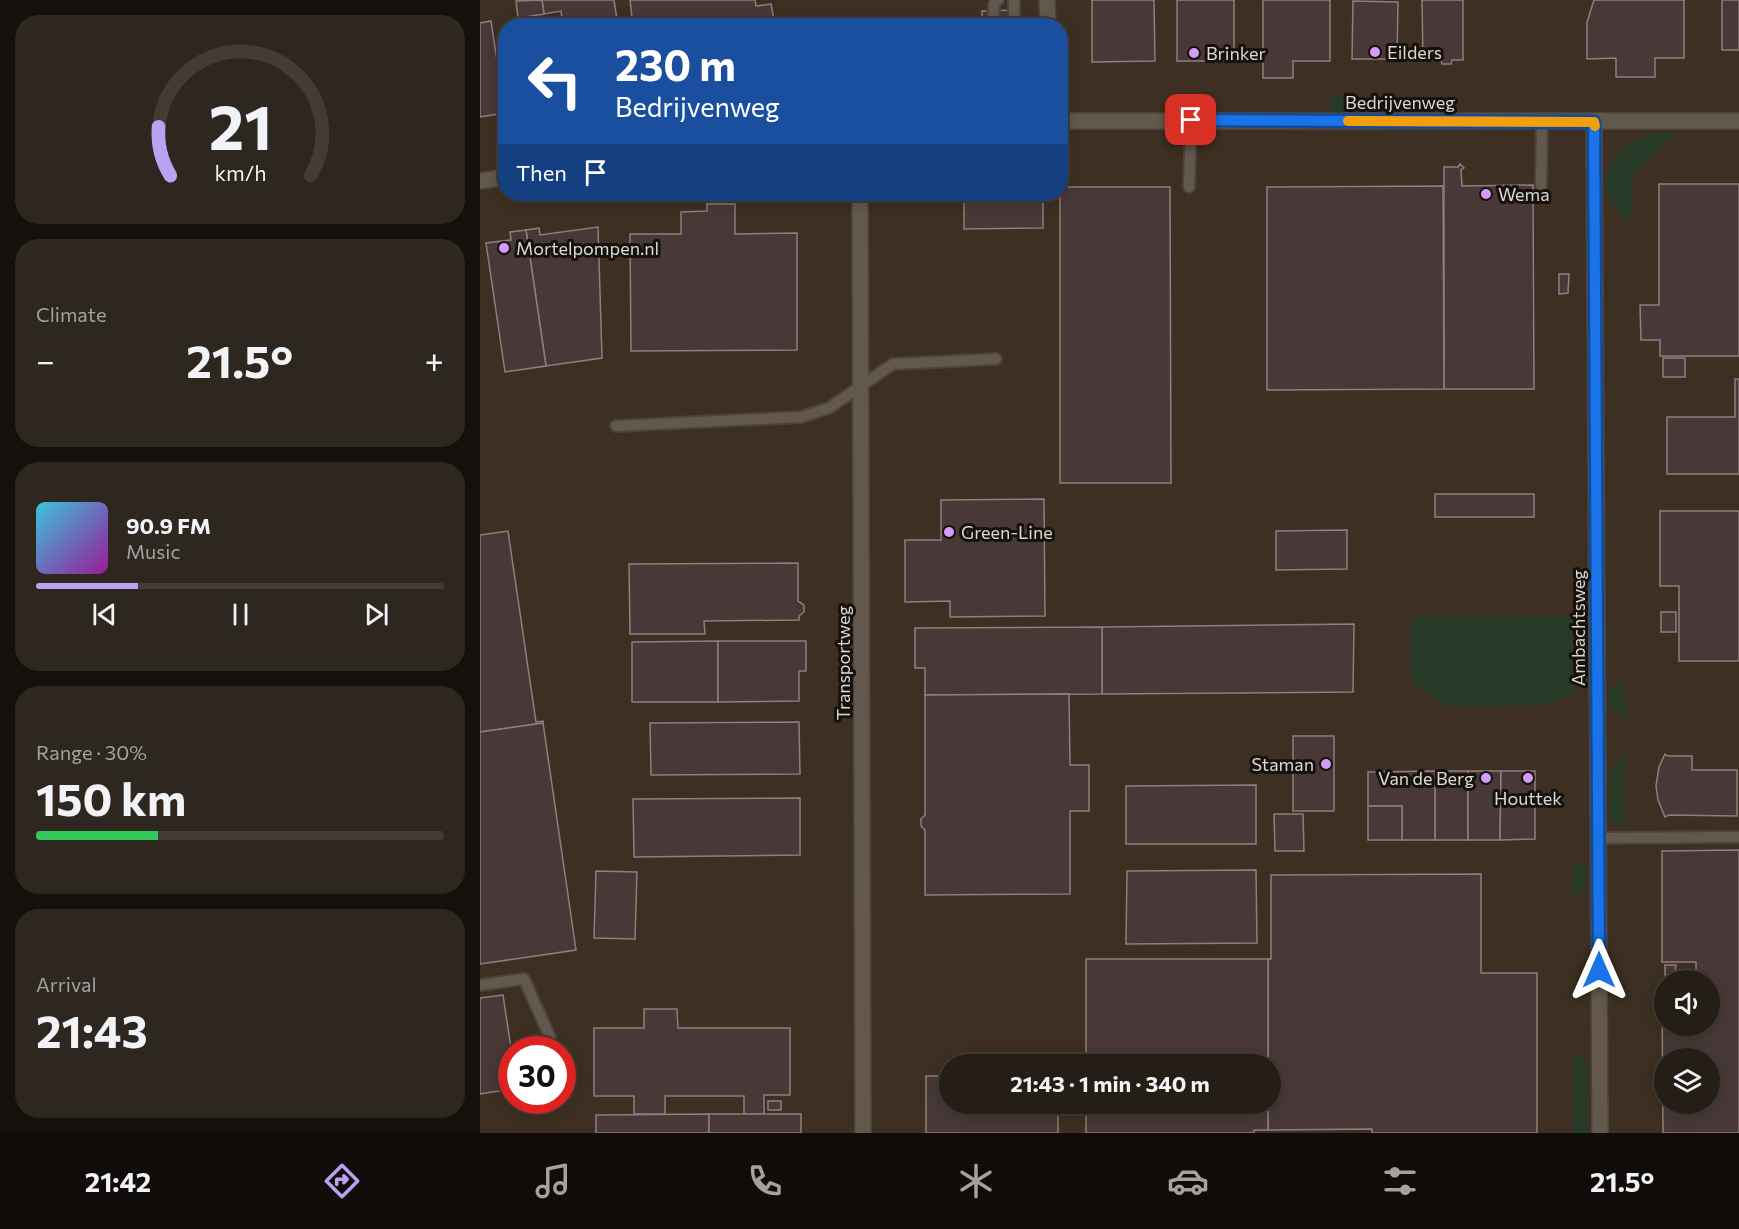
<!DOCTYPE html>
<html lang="en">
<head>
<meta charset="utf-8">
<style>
  :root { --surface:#251e16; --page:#2d271f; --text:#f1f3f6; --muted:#a3a2a1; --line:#423c35; --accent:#bca0f2 }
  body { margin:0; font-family:Commissioner,sans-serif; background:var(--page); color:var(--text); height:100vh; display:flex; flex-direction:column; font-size:22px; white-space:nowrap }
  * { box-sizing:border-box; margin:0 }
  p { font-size:20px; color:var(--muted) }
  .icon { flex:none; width:33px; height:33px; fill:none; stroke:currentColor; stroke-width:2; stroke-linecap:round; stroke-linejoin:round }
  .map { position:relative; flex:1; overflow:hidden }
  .drawer { display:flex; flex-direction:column; gap:15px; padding:15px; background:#14100c; width:480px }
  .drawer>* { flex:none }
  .banner { position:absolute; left:18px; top:18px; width:570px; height:183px; border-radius:24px; box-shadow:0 3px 15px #0003,0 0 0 2px var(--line); background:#1a4fa0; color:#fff; overflow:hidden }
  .tools { position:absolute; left:1174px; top:970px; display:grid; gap:12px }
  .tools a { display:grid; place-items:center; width:66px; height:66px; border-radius:50%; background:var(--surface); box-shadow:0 3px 15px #0003,0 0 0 2px var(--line); font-size:30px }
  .speed { position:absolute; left:18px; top:1036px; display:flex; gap:12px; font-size:30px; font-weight:700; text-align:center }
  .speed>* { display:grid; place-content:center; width:78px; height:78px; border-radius:50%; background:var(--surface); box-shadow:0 3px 15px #0003,0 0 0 2px var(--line); line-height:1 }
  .speed .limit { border:9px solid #d22; background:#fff; color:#111 }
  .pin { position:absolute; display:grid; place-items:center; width:51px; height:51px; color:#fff; margin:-26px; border-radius:12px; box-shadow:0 3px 9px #0006 }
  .me { position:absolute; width:66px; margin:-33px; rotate:0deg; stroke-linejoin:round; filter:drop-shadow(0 0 4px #0008) }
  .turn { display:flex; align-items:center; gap:21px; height:126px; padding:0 18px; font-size:27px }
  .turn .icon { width:78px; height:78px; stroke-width:2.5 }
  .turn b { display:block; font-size:42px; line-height:51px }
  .then { display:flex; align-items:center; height:57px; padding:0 18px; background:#0003; gap:12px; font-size:22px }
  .big { font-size:45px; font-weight:700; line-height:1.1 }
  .drawer .widget { flex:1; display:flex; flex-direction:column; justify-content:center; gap:9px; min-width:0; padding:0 21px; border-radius:24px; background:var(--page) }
  .drawer .dial { align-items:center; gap:0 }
  .dial svg { height:156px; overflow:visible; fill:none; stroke:var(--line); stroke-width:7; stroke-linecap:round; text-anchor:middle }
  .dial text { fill:var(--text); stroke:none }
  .song { display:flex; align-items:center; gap:18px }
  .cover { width:72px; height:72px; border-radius:9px; background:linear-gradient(135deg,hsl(190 70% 55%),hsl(300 70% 35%)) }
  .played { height:6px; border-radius:3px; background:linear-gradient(90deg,var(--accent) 25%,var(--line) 25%) }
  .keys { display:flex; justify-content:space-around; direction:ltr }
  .heat { display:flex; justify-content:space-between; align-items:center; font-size:33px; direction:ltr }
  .charge { height:9px; border-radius:4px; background:linear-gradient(90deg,#34c759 30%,var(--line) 0) }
  .trip { position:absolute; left:459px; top:1054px; width:342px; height:60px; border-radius:30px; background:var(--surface); box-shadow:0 3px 15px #0003,0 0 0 2px var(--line); font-weight:700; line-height:60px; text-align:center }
  .dock { display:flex; height:96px; justify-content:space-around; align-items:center; background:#0f0c09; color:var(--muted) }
  .dock .icon { width:42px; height:42px }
  .dock .selected { color:var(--accent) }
  .dock b { font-size:27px; color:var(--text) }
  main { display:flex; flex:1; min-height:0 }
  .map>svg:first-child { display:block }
</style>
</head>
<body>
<main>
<section class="drawer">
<div class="widget dial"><svg viewBox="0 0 100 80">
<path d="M14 69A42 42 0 1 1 86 69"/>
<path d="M14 69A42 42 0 0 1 8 44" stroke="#bca0f2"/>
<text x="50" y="56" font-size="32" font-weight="700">21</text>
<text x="50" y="72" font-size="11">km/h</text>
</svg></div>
<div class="widget"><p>Climate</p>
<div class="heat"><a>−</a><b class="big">21.5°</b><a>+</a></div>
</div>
<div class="widget">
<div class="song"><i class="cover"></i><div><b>90.9 FM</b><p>Music</p></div></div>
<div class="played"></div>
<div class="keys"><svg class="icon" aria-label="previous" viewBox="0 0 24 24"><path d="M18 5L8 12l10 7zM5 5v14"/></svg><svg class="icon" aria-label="pause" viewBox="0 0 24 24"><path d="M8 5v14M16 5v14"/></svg><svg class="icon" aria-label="next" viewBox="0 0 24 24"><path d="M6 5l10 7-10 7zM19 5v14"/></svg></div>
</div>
<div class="widget"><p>Range · 30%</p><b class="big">150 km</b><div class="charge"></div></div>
<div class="widget"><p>Arrival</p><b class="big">21:43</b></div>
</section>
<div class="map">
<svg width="1259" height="1133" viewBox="0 0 1259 1133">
  <rect width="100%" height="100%" fill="#31281e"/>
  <path fill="#3d3022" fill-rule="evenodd" d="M 0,0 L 1259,0 L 1259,1133 L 0,1133 ZM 26,26 L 580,26 L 580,194 L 26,194 ZM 1185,981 L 1230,981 L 1230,1026 L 1185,1026 ZM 32,1050 L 82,1050 L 82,1101 L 32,1101 ZM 1185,1059 L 1230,1059 L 1230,1104 L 1185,1104 ZM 470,1065 L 790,1065 L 790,1104 L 470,1104 Z"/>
  <g fill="#273a27">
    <path d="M 850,96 L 904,97 L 905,111 L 850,112 Z"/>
    <path d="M 1172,133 L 1196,133 L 1152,177 L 1150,223 C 1142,215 1129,204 1127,193 C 1122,161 1145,141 1172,133 Z"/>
    <path d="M 1092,616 L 1092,694 L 1067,705 L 966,706 L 936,685 L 931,684 L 931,617 Z"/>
    <path d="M 1144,680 L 1146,720 L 1129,706 L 1130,687 L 1136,687 L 1141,681 Z"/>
    <path d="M 1145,755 L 1145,824 L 1136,825 L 1130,821 L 1129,771 Z"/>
    <path d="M 1092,860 L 1106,867 L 1106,888 L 1092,897 Z"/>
    <path d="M 1093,1051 L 1107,1064 L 1108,1133 L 1094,1133 Z"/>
  </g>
  <g fill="#483938" stroke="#907e7e" stroke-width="1.5" fill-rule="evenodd">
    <path d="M 62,0 L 134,0 L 138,26 L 83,26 L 81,11 L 64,14 Z"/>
    <path d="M 62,0 L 64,14 L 38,18 L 36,1 Z"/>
    <path d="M 150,0 L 275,0 L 276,6 L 291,4 L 295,26 L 153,26 Z"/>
    <path d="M 612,0 L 674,0 L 675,61 L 612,62 Z"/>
    <rect x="697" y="0" width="57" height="61"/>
    <path d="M 783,0 L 850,0 L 850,61 L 813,61 L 813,78 L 783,78 Z"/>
    <path d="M 942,0 L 983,0 L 983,60 L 972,60 L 971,64 L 962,64 L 961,60 L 943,60 Z"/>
    <path d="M 1114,0 L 1204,0 L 1204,58 L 1175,58 L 1175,77 L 1136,77 L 1136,58 L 1107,59 L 1107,22 Z"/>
    <rect x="1242" y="0" width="17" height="50"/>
    <path d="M 873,1 L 918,2 L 917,59 L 872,59 Z"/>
    <path d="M 539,10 L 539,26 L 502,26 L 502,11 Z"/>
    <path d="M 11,21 L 25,113 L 0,117 L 0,23 Z"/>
    <rect x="484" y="22" width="20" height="4"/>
    <path d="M 980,164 L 984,168 L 981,170 L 982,186 L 1053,185 L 1054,389 L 964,389 L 964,167 L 978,167 Z"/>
    <path d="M 1179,184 L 1259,184 L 1259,356 L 1180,356 L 1180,340 L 1161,340 L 1160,305 L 1179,305 Z"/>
    <path d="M 963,186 L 964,389 L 787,390 L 787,187 Z"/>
    <path d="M 580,187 L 690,187 L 691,483 L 580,483 Z"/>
    <path d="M 484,194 L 563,194 L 563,228 L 484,229 Z"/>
    <path d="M 227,204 L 255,204 L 255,234 L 317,233 L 317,350 L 151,351 L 150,234 L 201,234 L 201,212 L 227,211 Z"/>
    <path d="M 118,227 L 122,358 L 66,366 L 46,230 L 59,228 L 60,235 Z"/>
    <path d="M 46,230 L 66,366 L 25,372 L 6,243 L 31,240 L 30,232 Z"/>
    <path d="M 1079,274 L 1089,274 L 1088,293 L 1079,294 Z"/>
    <rect x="1183" y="358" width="22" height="19"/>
    <path d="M 1255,379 L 1259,379 L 1259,474 L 1187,474 L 1187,417 L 1255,417 Z"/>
    <rect x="955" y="494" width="99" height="23"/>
    <path d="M 564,499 L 565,616 L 470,617 L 470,601 L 425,602 L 425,540 L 461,540 L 461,500 Z"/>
    <path d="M 1180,511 L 1259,511 L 1259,661 L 1199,661 L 1199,586 L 1180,586 Z"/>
    <path d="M 867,530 L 867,569 L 796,570 L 796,531 Z"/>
    <path d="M 28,531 L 56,722 L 63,721 L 63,723 L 0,732 L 0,535 Z"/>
    <path d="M 318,563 L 318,601 L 324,605 L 324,612 L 319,616 L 319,620 L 224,621 L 225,634 L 150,634 L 149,564 Z"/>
    <rect x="1181" y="612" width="15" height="20"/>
    <path d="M 874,624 L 873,692 L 622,694 L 622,627 Z"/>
    <path d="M 622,627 L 622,694 L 445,695 L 445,668 L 435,668 L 435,628 Z"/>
    <path d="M 238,641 L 238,702 L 152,702 L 152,642 Z"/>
    <path d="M 238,641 L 326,641 L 326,671 L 319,671 L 319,701 L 238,702 Z"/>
    <path d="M 589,694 L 590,765 L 609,765 L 609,811 L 590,811 L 590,894 L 445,895 L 445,830 L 441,826 L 441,819 L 445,815 L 445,695 Z"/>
    <path d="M 319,722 L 320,774 L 171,775 L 170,723 Z"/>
    <path d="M 63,723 L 96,950 L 0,964 L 0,732 Z"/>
    <rect x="813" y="736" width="41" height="75"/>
    <path d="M 1185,754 L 1188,756 L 1212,756 L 1212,770 L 1257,770 L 1257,816 L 1189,815 L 1185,817 L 1178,800 L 1176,786 L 1179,767 Z"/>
    <rect x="955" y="771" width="33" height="69"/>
    <path d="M 955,771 L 955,840 L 922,840 L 922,806 L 888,806 L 888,772 Z"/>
    <path d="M 988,771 L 1021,771 L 1020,840 L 988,840 Z"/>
    <path d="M 1021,771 L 1055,771 L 1055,839 L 1020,840 Z"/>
    <path d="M 776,785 L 776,844 L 646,844 L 646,786 Z"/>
    <path d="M 320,798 L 320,855 L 154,857 L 153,799 Z"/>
    <rect x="888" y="806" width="34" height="34"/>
    <path d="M 794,814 L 823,814 L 824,851 L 795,851 Z"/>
    <path d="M 1259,850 L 1259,1133 L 1183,1133 L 1182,989 L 1185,989 L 1185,1026 L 1230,1026 L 1230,981 L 1216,981 L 1216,962 L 1182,962 L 1182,851 ZM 1185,1059 L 1230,1059 L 1230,1104 L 1185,1104 Z"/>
    <path d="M 776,870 L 777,943 L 646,944 L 647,871 Z"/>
    <path d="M 116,871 L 157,872 L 155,939 L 114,938 Z"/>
    <path d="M 1001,874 L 1001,973 L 1057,973 L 1057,1133 L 892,1133 L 892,1129 L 788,1130 L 788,1104 L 790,1104 L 790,1065 L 788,1065 L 788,959 L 791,959 L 791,875 Z"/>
    <rect x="606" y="959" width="182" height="106"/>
    <path d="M 1185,965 L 1196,965 L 1195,975 L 1185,975 Z"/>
    <path d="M 23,995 L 32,1055 L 32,1089 L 0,1094 L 0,998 Z"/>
    <path d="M 164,1009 L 197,1009 L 198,1028 L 310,1028 L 310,1095 L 284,1095 L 284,1114 L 264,1114 L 264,1096 L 185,1096 L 185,1114 L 154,1114 L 154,1096 L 114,1096 L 114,1028 L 164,1028 Z"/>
    <path d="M 446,1076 L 470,1076 L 470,1104 L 578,1104 L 578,1133 L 446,1133 Z"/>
    <rect x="288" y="1101" width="13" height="9"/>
    <path d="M 606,1104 L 788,1104 L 788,1130 L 774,1130 L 774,1133 L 606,1133 Z"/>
    <path d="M 229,1114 L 229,1133 L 116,1133 L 116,1115 Z"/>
    <rect x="229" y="1114" width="92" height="19"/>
  </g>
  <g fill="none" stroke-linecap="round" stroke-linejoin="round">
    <g stroke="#4c443c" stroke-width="14">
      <g id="service">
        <path d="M 534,0 L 534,26"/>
        <path d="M 513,26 L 514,4 L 518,0"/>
        <path d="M 1061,186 L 1062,122"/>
        <path d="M 709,187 L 711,120"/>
        <path d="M 136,426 L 321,417 L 349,408 L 413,364 L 516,359"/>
        <path d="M 1119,838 L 1259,837"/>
        <path d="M 0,985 L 44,979 L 70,1037"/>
      </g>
    </g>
    <g stroke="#4c443c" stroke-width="18">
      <g id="minor">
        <path d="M 567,0 L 568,26"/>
        <path d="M 580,121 L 1259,121"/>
        <path d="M 1114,122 L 1120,1133"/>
        <path d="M 0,181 L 26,177"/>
        <path d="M 380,194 L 383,1133"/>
      </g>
    </g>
    <use href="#service" stroke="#63584d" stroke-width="10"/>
    <use href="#minor" stroke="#63584d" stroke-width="15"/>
  </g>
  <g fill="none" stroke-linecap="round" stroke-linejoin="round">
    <g stroke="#114b97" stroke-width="15">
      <path id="route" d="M 711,120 L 1114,122 L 1119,970"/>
    </g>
    <use href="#route" stroke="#1a73e8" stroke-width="10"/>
    <path stroke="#f59e0b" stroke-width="10" d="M 868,121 L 1114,122 L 1115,126"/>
  </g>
  <g fill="#d39cfc" stroke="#15110d" stroke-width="2">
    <circle cx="895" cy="52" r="6"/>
    <circle cx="714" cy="53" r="6"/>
    <circle cx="1006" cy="194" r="6"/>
    <circle cx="24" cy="248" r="6"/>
    <circle cx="469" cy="532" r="6"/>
    <circle cx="846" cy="764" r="6"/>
    <circle cx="1006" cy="778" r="6"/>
    <circle cx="1048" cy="778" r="6"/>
  </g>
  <g text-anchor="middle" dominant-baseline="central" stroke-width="6" stroke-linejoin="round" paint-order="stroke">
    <g font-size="18" fill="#ded8d2" stroke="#15110d" text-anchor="start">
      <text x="907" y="52">Eilders</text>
      <text x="726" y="53">Brinker</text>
      <text x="1018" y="194">Wema</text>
      <text x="36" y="248">Mortelpompen.nl</text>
      <text x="481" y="532">Green-Line</text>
      <text x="834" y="764" text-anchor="end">Staman</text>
      <text x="994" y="778" text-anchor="end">Van de Berg</text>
      <text x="1048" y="798" text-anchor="middle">Houttek</text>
    </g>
    <g font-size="18" fill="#ded8d2" stroke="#15110d">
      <text x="920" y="102">Bedrijvenweg</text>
      <text transform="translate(1098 628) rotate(-90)">Ambachtsweg</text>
      <text transform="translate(363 663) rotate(-90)">Transportweg</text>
    </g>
  </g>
</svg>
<div class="tools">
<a><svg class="icon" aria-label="sound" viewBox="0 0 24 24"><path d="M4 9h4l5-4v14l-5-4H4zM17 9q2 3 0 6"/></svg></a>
<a><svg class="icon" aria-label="layers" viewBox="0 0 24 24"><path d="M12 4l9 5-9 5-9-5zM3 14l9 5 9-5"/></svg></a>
</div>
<div class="speed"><div class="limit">30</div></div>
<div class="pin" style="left:711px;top:120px;background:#d93025"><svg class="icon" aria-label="arrive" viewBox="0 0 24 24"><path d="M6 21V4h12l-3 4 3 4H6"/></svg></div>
<svg class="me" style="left:1119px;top:970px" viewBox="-20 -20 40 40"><path d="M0-17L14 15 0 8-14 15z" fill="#1a73e8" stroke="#fff" stroke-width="4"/></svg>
<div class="trip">21:43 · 1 min · 340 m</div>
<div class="banner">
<div class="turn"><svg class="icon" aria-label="left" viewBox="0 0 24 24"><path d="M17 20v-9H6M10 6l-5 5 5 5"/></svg><div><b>230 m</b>Bedrijvenweg</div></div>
<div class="then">Then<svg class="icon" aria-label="arrive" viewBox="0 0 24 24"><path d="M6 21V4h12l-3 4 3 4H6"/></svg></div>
</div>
</div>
</main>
<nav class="dock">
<b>21:42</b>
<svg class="icon selected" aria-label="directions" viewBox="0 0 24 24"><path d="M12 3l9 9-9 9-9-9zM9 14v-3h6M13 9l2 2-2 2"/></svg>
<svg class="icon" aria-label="music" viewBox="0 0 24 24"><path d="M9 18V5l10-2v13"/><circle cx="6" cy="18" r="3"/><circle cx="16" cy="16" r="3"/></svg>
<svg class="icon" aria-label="phone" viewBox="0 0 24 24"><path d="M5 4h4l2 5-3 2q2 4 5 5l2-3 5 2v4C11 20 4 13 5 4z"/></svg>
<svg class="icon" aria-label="climate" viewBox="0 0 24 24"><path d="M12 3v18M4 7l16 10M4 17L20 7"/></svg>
<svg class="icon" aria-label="car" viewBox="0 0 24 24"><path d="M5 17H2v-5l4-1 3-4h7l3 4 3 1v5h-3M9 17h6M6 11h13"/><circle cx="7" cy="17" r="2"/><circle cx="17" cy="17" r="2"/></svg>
<svg class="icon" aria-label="filters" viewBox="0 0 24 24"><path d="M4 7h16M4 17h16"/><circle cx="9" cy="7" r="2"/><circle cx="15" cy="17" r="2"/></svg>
<b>21.5°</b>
</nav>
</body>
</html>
